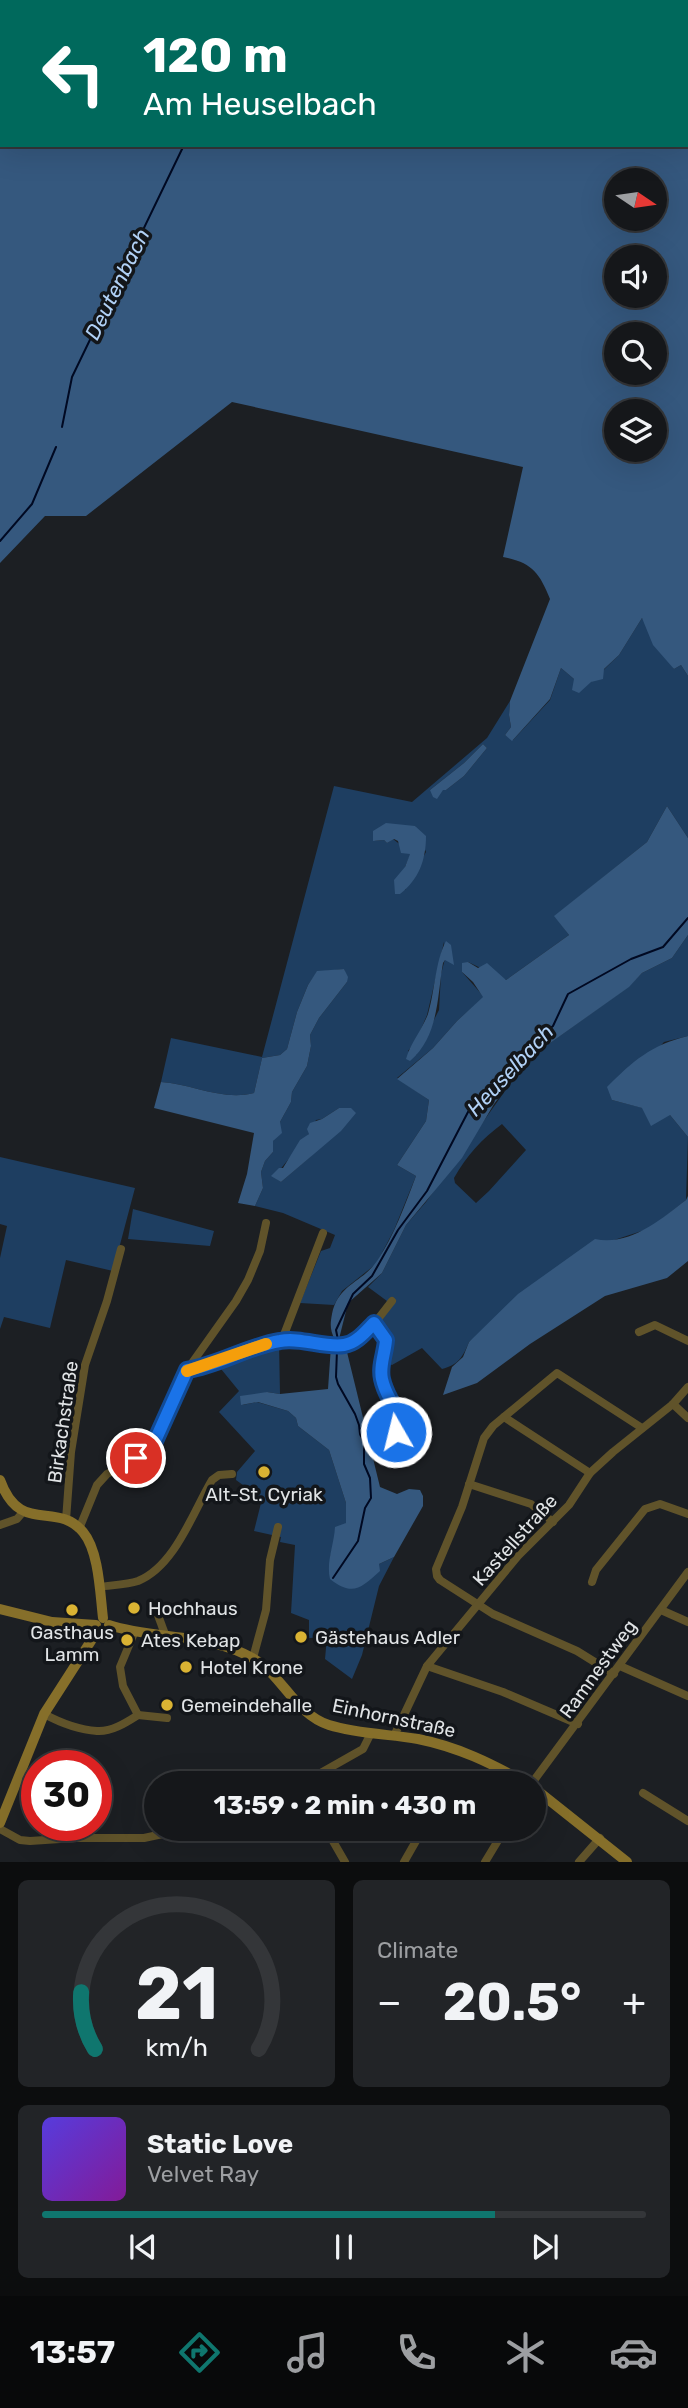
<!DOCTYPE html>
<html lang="en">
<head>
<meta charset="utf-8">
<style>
  :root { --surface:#15171a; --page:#222427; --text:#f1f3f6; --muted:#9d9fa2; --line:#343639; --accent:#0f766e }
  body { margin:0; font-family:Rubik,sans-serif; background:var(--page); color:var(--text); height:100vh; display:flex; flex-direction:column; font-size:26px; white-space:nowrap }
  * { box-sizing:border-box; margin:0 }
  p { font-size:23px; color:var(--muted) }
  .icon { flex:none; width:38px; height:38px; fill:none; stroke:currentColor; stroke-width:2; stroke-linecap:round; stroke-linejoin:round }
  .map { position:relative; height:1862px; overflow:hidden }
  .drawer { display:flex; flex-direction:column; gap:18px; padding:18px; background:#0c0d0e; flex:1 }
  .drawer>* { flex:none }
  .top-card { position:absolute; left:0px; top:0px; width:690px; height:147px; box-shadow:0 7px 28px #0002,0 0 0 2px var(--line); background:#00695c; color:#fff; overflow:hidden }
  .needle { width:46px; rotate:103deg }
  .buttons { position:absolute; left:604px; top:168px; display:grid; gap:14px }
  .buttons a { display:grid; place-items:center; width:63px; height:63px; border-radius:50%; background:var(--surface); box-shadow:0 7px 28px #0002,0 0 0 2px var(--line); font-size:35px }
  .speed { position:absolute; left:21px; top:1750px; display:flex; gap:14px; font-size:35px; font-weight:700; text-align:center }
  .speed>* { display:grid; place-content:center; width:91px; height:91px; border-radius:50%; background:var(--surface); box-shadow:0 7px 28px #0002,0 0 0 2px var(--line); line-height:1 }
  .speed .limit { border:10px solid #d22; background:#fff; color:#111 }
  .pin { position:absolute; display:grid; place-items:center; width:60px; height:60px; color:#fff; margin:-30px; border:4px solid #fff; border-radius:50%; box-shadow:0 2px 7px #0007 }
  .me { position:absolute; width:77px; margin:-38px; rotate:352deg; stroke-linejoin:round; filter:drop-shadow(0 0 5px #0008) }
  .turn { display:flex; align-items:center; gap:24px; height:147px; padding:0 28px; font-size:32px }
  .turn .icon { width:91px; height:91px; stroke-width:2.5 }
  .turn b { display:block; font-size:49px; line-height:60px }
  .big { font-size:52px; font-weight:700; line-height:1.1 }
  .drawer .widget { flex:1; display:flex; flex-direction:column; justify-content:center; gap:10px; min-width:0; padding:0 24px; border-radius:10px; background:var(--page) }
  .drawer .dial { align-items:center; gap:0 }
  .dial svg { height:182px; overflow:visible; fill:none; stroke:var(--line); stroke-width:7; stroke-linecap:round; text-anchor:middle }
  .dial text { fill:var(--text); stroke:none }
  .song { display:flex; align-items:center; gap:21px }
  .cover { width:84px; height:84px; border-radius:10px; background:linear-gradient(135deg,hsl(250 70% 55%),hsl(290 70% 35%)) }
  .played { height:7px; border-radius:4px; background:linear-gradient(90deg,var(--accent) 75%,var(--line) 75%) }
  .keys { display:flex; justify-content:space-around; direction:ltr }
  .heat { display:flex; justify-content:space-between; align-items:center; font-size:38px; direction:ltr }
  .drawer .tiles { flex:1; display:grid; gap:18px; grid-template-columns:1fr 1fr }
  .widget:last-child { grid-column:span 2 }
  .trip { position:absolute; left:144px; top:1771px; width:402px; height:70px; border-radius:35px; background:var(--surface); box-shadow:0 7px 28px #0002,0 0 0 2px var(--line); font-weight:700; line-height:70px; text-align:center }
  .tab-bar { display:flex; height:112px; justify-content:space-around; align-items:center; background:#08090a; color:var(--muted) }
  .tab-bar .icon { width:49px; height:49px }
  .tab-bar .selected { color:var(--accent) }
  .tab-bar b { font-size:32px; color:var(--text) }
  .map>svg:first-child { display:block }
</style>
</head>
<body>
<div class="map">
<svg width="688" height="1862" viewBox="0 0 688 1862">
  <rect width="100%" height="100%" fill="#1c1f23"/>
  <g fill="#1e3e61" fill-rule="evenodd">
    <path d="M 642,618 L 674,669 L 681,665 L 688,676 L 688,838 L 667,806 L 647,842 L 555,916 L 569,935 L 506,980 L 468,962 L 462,972 L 484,997 L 457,1021 L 433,1048 L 397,1078 L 429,1100 L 426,1121 L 397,1165 L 416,1176 L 394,1230 L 376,1264 L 342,1291 L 334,1305 L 300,1303 L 321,1251 L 330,1248 L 335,1235 L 283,1213 L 255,1206 L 263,1188 L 261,1172 L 265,1161 L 273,1152 L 273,1141 L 280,1122 L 291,1102 L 292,1092 L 307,1066 L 311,1046 L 310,1035 L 319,1018 L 347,982 L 344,969 L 317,972 L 308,985 L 297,1012 L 287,1049 L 280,1055 L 262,1058 L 254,1093 C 222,1101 192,1084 161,1082 L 171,1038 L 262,1057 L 334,786 L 412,802 L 487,738 L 510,701 L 509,715 L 511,727 L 505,735 L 513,740 L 550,700 L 561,668 L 574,679 L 591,682 L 619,655 ZM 483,744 L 487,748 L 464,776 L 446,790 L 430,790 L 464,763 ZM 415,826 L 426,852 L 405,890 L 405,867 L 411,853 L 393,839 L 387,843 L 384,840 L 373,841 ZM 444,942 L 445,959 L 441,974 L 439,1010 L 416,1055 L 408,1051 L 416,1041 L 427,1015 ZM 339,1108 L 351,1108 L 310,1157 L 281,1182 L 274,1177 L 309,1134 L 316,1120 L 322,1119 Z"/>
    <path d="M 688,935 L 688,1036 L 664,1042 L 612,1100 L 670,1115 L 688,1137 L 686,1200 L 651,1228 L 608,1242 L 469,1342 C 463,1357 458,1365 442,1369 L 422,1348 L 392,1365 L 384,1363 C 388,1342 389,1339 378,1321 L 387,1301 L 368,1287 L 382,1273 L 406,1225 L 426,1202 L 525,1063 L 539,1051 L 628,987 L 642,973 L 672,958 ZM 502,1124 L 526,1150 L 489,1191 L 476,1203 L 455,1183 L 454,1178 C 467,1155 482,1139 502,1124 Z"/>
    <path d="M 0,1157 L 135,1188 L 113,1271 L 66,1260 L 50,1328 L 4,1317 L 0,1329 L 0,1258 L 7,1226 L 0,1224 Z"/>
    <path d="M 133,1209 L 214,1231 L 210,1246 L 128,1239 Z"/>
    <path d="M 279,1342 L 280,1394 L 267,1392 L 242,1405 L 257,1402 L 288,1411 L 296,1418 L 298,1426 L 329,1450 L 346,1503 L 346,1523 L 334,1542 L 330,1558 L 379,1564 L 394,1557 L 379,1586 L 362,1655 L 352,1679 L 325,1659 L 327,1637 L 309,1638 L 309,1620 L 291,1613 L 295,1545 L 280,1542 L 281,1537 L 254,1531 L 262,1499 L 236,1480 L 237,1472 L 255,1451 L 219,1412 L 239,1391 L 217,1364 Z"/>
  </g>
  <g fill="#35587e" fill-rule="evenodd">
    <path d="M 0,0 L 688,0 L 688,676 L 681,665 L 674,669 L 653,645 L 642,618 L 619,655 L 604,669 L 603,679 L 591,682 L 579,693 L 572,690 L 574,679 L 561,668 L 550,699 L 512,741 L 505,735 L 511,727 L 509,715 L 510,701 L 550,599 C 539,572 532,563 503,557 L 523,467 L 232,402 L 86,516 L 45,516 L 0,563 ZM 2,2 L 688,2 L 688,145 L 2,145 ZM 654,180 L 654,219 L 616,219 L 616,180 ZM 654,257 L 654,296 L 616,296 L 616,257 ZM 654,334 L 654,373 L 616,373 L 616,334 ZM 654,411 L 654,450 L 616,450 L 616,411 Z"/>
    <path d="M 483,744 L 487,748 L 464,776 L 446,790 L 443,790 L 437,799 L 433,797 L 430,790 L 464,763 Z"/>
    <path d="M 667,806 L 688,838 L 688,935 L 672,958 L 642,973 L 629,987 L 539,1051 L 525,1063 L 494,1104 L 462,1158 L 406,1225 L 382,1273 L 348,1303 L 339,1339 L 335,1340 C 330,1330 330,1325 332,1314 C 338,1284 362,1283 377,1261 C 394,1236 405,1205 416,1176 L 397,1165 L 426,1121 L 429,1100 L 397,1079 L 433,1048 L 457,1021 L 483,997 L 473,982 L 462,972 L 462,963 L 468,962 L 478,968 L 487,963 L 506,980 L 569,935 L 554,916 L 647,842 Z"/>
    <path d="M 386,823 L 415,826 L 426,836 C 426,860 419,879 400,894 L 395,894 L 394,880 L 405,867 L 410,854 L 401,853 L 398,841 L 394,839 L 387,843 L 384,840 L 373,841 L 373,831 Z"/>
    <path d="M 446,941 L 451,945 L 454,965 L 445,960 L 443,963 C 437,997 439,1036 410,1061 L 406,1059 C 410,1044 422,1030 428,1014 C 435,991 435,962 446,941 Z"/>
    <path d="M 344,969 L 348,977 L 347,982 L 319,1018 L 310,1035 L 311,1046 L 307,1066 L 292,1092 L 291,1102 L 280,1122 L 282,1133 L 273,1141 L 273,1152 L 265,1161 L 261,1172 L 263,1188 L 255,1206 L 238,1203 L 247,1174 L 254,1133 L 154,1108 L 161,1082 C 192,1084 222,1101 254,1093 L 262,1058 L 280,1055 L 287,1049 L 297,1012 L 308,985 L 317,971 Z"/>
    <path d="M 688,1036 L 688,1137 L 670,1115 L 651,1126 L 642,1108 L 612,1100 L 607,1087 C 633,1061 651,1045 688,1036 Z"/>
    <path d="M 339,1108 L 351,1108 L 356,1113 L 341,1131 L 281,1182 L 271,1176 L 279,1168 L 283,1168 L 300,1140 L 309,1134 L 307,1129 L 310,1123 L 322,1119 Z"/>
    <path d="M 688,1196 L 688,1261 L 667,1278 L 605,1296 L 530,1344 L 477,1383 L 443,1395 L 452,1367 L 463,1357 L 469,1342 L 518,1294 L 595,1239 C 630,1246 660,1220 686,1200 Z"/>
    <path d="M 331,1346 L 346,1348 L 380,1487 L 397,1494 L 409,1489 L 420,1490 L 423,1496 L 423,1506 L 394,1557 L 379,1564 L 380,1571 C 361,1588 353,1597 330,1579 C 326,1562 334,1545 335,1527 L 346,1523 L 346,1503 L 329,1450 L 298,1426 L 296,1418 L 288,1411 L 258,1402 L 241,1405 L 240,1396 L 267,1392 L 280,1394 L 328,1389 Z"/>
  </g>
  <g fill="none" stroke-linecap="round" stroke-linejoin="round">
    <g stroke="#000922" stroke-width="2">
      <path d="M 285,2 L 288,0"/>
      <path d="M 62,427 L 72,377 L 184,145"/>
      <path d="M 0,541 L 32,504 L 56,447"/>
      <path d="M 338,1340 L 336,1330 L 353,1294 L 372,1276 L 398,1230 L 427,1191 L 468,1112 L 521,1052 L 553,1026 L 568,994 L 631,959 L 663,947 L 688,918"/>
      <path d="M 333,1578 L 358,1541 L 365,1508 L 371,1498 L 370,1478 L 364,1464 L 364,1443 L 360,1434 L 359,1425 L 355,1414 L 338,1384 L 336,1377 L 337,1350"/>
    </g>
    <g stroke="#60532a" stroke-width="8">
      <path d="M 374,1323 L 386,1340 L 382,1362 L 382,1379 L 397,1414 L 396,1432 L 388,1458"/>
      <path d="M 639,1332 L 655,1325 L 688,1341"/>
      <path d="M 282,1340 L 323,1233"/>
      <path d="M 187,1370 C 219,1365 248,1346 280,1341 C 301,1337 332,1351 350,1343 C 368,1335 380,1316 392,1301"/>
      <path d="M 673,1404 L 688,1418"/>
      <path d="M 504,1417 L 590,1473"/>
      <path d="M 469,1484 L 531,1504 L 553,1522"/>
      <path d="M 66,1520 L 71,1452 L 85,1365 L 107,1301 L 121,1249"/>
      <path d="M 0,1525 L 17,1519 L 23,1512"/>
      <path d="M 79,1529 L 97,1485 L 107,1474 L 138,1457 L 155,1442 L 187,1370 L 236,1301 L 248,1280 L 260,1251 L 266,1223"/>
      <path d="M 592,1582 L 596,1570 L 645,1509 L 660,1504 L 688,1514"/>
      <path d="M 99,1587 C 111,1585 126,1585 138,1581 C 175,1566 193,1512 212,1480 L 219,1475 L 232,1474"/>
      <path d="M 155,1607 L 166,1637"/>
      <path d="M 661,1610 L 688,1622"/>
      <path d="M 253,1658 L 266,1610 L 270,1560 L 278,1527"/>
      <path d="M 427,1666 L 503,1692 L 578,1724"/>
      <path d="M 620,1666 L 688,1696"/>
      <path d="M 614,1674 L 577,1651 L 493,1614 L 440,1580 L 437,1576 L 436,1569 L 462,1507 L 484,1438 L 493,1426 L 557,1373 L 642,1428"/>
      <path d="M 44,1714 C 59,1722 80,1730 97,1731 C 112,1732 127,1722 138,1715 L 123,1686 L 120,1667 L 135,1631"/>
      <path d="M 138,1715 L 167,1718"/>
      <path d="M 394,1736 L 427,1666 L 518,1556 L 569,1505 L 590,1473 L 613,1452 L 673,1404 L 688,1387"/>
      <path d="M 451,1777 L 461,1783"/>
      <path d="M 303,1783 L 363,1749 L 371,1733"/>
      <path d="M 532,1783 L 688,1572"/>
      <path d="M 643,1793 L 688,1821"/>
      <path d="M 0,1829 L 20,1840 L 30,1841 L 75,1838 L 144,1838 L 186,1829"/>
      <path d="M 326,1829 L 345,1862"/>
      <path d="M 404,1862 L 416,1841"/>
      <path d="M 485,1862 L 505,1829"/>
      <path d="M 579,1862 L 600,1838"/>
    </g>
    <g stroke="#866f2a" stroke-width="10">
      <path d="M 0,1480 C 20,1536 56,1500 83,1532 C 99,1551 100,1593 103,1618"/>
      <path d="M 0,1609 L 52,1622 L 96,1625"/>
      <path d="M 109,1625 C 155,1640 211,1633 254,1659 C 283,1676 295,1714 329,1725 C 358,1734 389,1734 418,1739 C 458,1747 491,1763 526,1783"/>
      <path d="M 534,1788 L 627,1862"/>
      <path d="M 0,1823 L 44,1714 L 98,1630"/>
    </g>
  </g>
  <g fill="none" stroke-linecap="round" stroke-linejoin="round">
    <g stroke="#114b97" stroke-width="18">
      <path id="route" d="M 136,1458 L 155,1441 L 187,1370 C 219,1365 248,1346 280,1341 C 301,1337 324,1348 344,1345 C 357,1343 366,1331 374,1323 L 386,1340 C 385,1354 379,1366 382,1379 C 387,1402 400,1405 396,1432"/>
    </g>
    <use href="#route" stroke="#1a73e8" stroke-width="12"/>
    <path stroke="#f59e0b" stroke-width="12" d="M 187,1371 L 266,1344"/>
  </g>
  <g fill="#dab333" stroke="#13161a" stroke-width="2.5">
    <circle cx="264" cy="1472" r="7"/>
    <circle cx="134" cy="1608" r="7"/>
    <circle cx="72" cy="1610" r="7"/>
    <circle cx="301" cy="1637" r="7"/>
    <circle cx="127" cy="1640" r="7"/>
    <circle cx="186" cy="1667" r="7"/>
    <circle cx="167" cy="1705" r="7"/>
  </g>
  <g text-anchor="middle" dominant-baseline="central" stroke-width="7" stroke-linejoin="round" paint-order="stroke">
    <g font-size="19" fill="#e1e4e6" stroke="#13161a">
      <text transform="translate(63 1422) rotate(-82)">Birkachstraße</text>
      <text transform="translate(515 1540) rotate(-48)">Kastellstraße</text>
      <text transform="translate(598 1669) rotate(-54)">Ramnestweg</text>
      <text transform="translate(394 1718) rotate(12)">Einhornstraße</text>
    </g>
    <g font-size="19" fill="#e1e4e6" stroke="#13161a" text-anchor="start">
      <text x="264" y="1494" text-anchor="middle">Alt-St. Cyriak</text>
      <text x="148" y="1608">Hochhaus</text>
      <text x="72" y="1632" text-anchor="middle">Gasthaus<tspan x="72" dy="22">Lamm</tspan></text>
      <text x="315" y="1637">Gästehaus Adler</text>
      <text x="141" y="1640">Ates Kebap</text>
      <text x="200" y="1667">Hotel Krone</text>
      <text x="181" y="1705">Gemeindehalle</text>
    </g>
    <g font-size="21" font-style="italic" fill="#b1d1f6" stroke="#13161a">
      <text transform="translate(117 284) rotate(-64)">Deutenbach</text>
      <text transform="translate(510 1070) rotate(-47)">Heuselbach</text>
    </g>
  </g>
</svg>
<div class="buttons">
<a><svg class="needle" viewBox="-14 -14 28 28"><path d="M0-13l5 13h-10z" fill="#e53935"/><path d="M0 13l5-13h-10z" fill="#9d9fa2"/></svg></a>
<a><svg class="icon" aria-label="sound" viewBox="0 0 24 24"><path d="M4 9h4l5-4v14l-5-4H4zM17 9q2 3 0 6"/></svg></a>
<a><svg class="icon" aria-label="search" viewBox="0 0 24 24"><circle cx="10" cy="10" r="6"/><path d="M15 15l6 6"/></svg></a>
<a><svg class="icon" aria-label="layers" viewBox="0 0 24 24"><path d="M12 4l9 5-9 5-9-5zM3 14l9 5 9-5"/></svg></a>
</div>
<div class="speed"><div class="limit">30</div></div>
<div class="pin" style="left:136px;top:1458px;background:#d93025"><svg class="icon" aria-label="arrive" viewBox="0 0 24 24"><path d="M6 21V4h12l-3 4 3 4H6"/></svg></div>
<svg class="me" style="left:396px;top:1432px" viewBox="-20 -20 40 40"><circle r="17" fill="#1a73e8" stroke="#fff" stroke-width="3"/><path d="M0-11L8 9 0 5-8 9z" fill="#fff"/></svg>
<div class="trip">13:59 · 2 min · 430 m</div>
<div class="top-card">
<div class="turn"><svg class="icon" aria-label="left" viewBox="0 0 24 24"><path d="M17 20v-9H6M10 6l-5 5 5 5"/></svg><div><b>120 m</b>Am Heuselbach</div></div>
</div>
</div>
<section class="drawer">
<div class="tiles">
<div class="widget dial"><svg viewBox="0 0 100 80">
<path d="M14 69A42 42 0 1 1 86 69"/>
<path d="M14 69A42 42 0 0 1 8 44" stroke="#0f766e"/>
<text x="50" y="56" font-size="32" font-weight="700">21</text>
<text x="50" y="72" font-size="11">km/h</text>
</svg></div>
<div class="widget"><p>Climate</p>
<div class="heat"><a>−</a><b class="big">20.5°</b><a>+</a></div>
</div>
<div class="widget">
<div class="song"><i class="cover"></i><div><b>Static Love</b><p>Velvet Ray</p></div></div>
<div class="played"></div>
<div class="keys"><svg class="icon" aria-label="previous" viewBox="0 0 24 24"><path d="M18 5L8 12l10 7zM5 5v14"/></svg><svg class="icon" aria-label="pause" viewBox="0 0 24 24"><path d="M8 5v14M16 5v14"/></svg><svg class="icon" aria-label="next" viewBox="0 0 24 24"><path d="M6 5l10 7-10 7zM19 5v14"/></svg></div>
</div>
</div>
</section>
<nav class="tab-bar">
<b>13:57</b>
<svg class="icon selected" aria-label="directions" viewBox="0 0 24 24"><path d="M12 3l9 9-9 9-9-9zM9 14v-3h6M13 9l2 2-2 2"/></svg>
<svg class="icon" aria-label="music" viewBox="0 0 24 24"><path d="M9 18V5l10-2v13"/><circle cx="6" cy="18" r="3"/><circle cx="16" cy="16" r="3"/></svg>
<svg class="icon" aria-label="phone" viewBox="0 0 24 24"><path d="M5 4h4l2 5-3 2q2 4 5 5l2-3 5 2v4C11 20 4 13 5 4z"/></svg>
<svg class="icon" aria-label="climate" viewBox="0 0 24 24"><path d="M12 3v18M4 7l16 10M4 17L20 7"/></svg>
<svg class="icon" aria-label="car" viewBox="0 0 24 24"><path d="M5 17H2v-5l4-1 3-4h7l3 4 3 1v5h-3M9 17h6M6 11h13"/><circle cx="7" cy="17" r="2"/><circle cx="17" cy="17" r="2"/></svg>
</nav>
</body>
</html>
